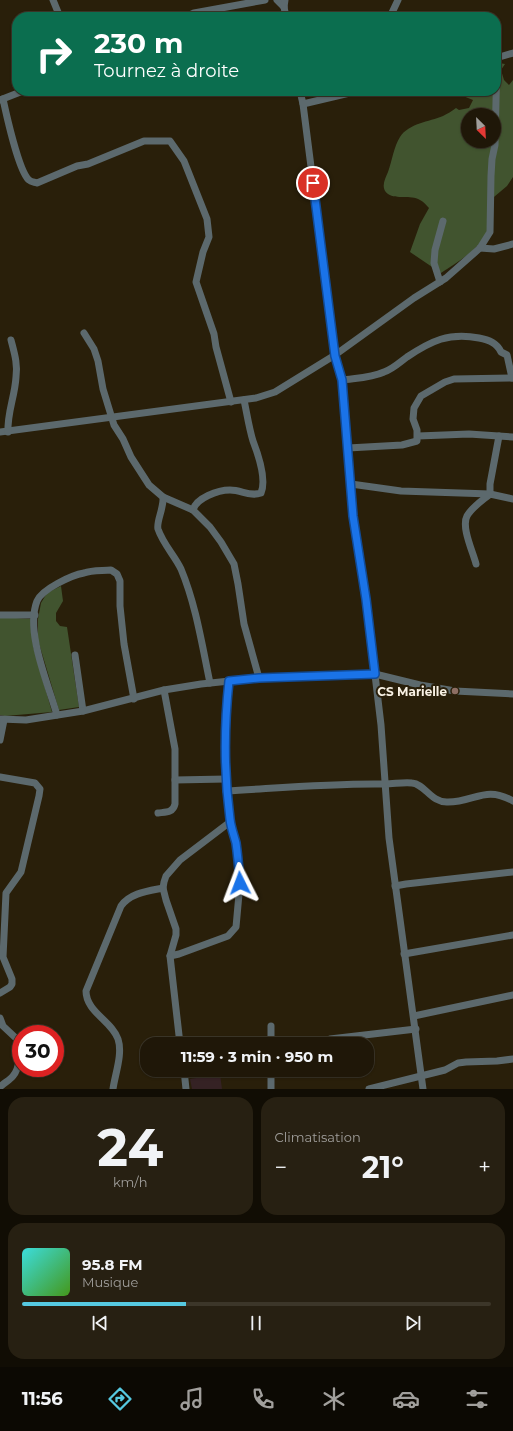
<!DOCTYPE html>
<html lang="fr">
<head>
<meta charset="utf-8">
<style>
  :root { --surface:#1f1708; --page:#272012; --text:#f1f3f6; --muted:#a19f9c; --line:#3c3629; --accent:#56c9e1 }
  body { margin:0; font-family:Montserrat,sans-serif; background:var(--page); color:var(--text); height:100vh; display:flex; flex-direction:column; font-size:15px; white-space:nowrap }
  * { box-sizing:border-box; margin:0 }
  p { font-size:13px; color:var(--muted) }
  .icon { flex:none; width:22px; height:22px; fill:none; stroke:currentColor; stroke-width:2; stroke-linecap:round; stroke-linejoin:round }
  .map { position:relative; height:1089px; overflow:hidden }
  .details { display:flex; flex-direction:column; gap:8px; padding:8px; background:#110d04; flex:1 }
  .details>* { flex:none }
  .top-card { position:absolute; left:12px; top:12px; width:489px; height:84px; border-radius:16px; box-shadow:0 1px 3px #0004,0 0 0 1px var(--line); background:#0b6e4f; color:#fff; overflow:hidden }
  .needle { width:26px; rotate:156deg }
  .controls { position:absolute; left:461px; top:108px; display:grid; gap:8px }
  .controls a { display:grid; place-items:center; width:40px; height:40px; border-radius:50%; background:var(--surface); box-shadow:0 1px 3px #0004,0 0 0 1px var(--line); font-size:20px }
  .speed { position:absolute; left:12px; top:1025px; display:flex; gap:8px; font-size:20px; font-weight:700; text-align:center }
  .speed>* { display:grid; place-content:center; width:52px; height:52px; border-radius:50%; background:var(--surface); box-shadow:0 1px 3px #0004,0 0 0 1px var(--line); line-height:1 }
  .speed .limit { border:6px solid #d22; background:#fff; color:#111 }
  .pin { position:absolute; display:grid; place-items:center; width:34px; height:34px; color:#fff; margin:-17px; border:2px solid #fff; border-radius:50%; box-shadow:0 1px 4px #0007 }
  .me { position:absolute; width:44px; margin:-22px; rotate:357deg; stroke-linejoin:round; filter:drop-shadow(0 0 3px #0008) }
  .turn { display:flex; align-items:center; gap:14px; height:84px; padding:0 16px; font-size:18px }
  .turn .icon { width:52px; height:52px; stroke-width:2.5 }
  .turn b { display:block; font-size:28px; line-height:34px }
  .big { font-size:30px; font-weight:700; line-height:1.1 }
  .details .tile { flex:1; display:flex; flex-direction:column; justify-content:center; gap:6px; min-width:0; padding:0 14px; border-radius:16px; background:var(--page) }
  .details .dial { align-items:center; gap:0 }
  .dial b { font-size:52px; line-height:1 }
  .song { display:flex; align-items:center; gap:12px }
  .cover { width:48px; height:48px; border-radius:6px; background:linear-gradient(135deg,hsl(180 70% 55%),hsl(100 70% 35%)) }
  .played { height:4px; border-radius:2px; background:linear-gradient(90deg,var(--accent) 35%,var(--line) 35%) }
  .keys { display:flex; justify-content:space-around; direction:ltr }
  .heat { display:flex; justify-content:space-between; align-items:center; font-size:22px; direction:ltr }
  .details .tiles { flex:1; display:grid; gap:8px; grid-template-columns:1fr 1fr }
  .tile:last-child { grid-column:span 2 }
  .trip { position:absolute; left:140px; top:1037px; width:234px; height:40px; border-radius:16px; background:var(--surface); box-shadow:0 1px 3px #0004,0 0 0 1px var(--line); font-weight:700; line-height:40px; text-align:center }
  .dock { display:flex; height:64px; justify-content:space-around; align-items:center; background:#0c0903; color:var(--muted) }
  .dock .icon { width:28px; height:28px }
  .dock .selected { color:var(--accent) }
  .dock b { font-size:18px; color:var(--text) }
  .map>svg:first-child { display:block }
</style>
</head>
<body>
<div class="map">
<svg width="513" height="1089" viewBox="0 0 513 1089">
  <rect width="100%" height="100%" fill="#291f0a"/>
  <path fill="#352224" d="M 220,1074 L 222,1089 L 192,1089 L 190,1079 Z"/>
  <g fill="#41542f" fill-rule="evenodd">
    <path d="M 499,63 L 505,64 L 501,70 L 504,80 L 509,85 L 513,80 L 513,177 L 507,186 L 488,202 C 488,210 490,220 488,228 C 484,247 456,263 441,273 L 410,252 L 420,224 L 429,208 C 427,206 424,202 420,200 C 410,194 397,200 388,194 C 380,188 385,179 388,172 C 392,161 394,146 400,137 C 409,123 429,122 443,116 C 447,114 452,111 456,108 L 459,110 L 469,108 L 473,100 L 463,96 L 451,95 L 450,91 L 496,91 ZM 468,115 L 494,115 L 494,141 L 468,141 Z"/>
    <path d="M 61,586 L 63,601 L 56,613 L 56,621 L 60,626 L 67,627 L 79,707 L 59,710 L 38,640 L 38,619 L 41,603 L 47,593 Z"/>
    <path d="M 0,617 L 32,619 L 33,646 L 52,712 L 5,716 L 0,715 Z"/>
  </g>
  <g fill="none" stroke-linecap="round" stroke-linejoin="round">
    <g stroke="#5c696d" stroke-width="7">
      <path d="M 53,0 L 60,17"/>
      <path d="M 277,0 L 284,7"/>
      <path d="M 285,0 L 284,7 L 286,17"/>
      <path d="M 186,17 L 194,13 L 265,0"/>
      <path d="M 390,17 L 398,0"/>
      <path d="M 496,58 L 513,53"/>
      <path d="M 300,91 L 303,104 L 335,355 L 342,380 L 353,516 L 366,599 L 381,725 L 389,838 L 423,1089"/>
      <path d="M 3,99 C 6,113 19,172 29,180 C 31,182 34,182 37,183 L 77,166 L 88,164 L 144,141 L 170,141 L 184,161 L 207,219 L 209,237 L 203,252 L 196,282 L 214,334 L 216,347 L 231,402"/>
      <path d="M 0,100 L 23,91"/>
      <path d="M 303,104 L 358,91"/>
      <path d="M 480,248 L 494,249 L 513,244"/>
      <path d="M 440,282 L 434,263 L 435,250 L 443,221"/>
      <path d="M 84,333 L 94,349 L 98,361 L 103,389 L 114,425 L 123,439 L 131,457 L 149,485 L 163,497 C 164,508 156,522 158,529 C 163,544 175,556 181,569 C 196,605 202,645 210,683"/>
      <path d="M 342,380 C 355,378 371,378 384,372 C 393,369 400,362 407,357 C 431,341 449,332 479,338 C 489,340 497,343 501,352 L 507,355 L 512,378"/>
      <path d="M 0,432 L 256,398 L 275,392 L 335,355 L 414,298 L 446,278 L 480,248 L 490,232 L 491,176 L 492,159 L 495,145 L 497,58"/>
      <path d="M 8,432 C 7,413 15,396 16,377 C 18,364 14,352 11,340"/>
      <path d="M 418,436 L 469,434 L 513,437"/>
      <path d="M 348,448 L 402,445 L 417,441 L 417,430 L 413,419 L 414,408 L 421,396 L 445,382 L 454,379 L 513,378"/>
      <path d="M 351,484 L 401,491 L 490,494 L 513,499"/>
      <path d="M 163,497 L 193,510 L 210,527 L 221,542 L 234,564 L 238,584 L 244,624 L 259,678"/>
      <path d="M 193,510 C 196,498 218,490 230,490 C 242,490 250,497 261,493 C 267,479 258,454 253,441 C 249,428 247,414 244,400"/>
      <path d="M 476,564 C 473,552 461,527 467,516 C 472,507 483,500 490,494 L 490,484 L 499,436"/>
      <path d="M 0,615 L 35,615"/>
      <path d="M 75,655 L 83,711"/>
      <path d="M 57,715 C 48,683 25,632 37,601 C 42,589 72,575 84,573 C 92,570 103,571 111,570 L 117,574 L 120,581 L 120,606 L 124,644 L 134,699"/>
      <path d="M 0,719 L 26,720 L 83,711 L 164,690 L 201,684 L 259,678 L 375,674 L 420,685 L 455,691 L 513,694"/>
      <path d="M 0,740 L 4,720"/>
      <path d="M 0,777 L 35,783 L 40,789 L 39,796 L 21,872 L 6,893 L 3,957 L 12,979 L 12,984 L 10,987 L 0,993"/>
      <path d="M 175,780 L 226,779"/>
      <path d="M 226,791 C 279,788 332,783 385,784 C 394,784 403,782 412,783 C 425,784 431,803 448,802 C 475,802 485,785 513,801"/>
      <path d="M 158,813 C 166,812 173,813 175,804 L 175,749 L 164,690"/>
      <path d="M 395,886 L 406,884 L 513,872"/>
      <path d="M 404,954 L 513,935"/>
      <path d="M 170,956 L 179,954 L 228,936 L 236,927 L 240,883 L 239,865 L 235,842 L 230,822 L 226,779 L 226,708 L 229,681"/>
      <path d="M 414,1016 L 513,995"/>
      <path d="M 0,1018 L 3,1026 L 19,1041 C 21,1050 20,1068 13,1076 C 10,1080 4,1083 0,1087"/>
      <path d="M 330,1039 L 416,1029"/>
      <path d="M 180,1044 L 170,956 L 176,935 L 176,929 L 166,900 L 163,888 L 164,882 L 166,876 L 180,860 L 230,822"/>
      <path d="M 271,1044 L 271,1026"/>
      <path d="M 184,1070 L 186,1089"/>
      <path d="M 113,1089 C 115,1074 123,1054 118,1039 C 112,1021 86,1012 86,991 L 121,906 C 130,893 148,891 163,888"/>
      <path d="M 271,1089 L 271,1070"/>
      <path d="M 369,1089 L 445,1070 L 458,1063 L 466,1062 L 497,1061 L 513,1059"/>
    </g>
  </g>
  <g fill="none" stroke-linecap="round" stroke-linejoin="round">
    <g stroke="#114b97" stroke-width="10">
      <path id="route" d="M 240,883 C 239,870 238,857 236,843 C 234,835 231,828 230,819 C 224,774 224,727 229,681 L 259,678 L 375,674 L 366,599 L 353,516 L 342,380 L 335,356 L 313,183"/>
    </g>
    <use href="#route" stroke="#1a73e8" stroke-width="7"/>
  </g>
  <circle fill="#8d6e63" stroke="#291f0a" stroke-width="1.5" cx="455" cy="691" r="4"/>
  <g text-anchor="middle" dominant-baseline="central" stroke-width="4" stroke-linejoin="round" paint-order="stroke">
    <g font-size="12" font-weight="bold" fill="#f8f1e4" stroke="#291f0a" text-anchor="end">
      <text x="447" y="691">CS Marielle</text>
    </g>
  </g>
</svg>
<div class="controls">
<a><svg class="needle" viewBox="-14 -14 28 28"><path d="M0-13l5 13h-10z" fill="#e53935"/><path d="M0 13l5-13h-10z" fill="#a19f9c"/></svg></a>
</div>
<div class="speed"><div class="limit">30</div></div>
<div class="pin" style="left:313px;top:183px;background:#d93025"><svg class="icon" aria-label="arrive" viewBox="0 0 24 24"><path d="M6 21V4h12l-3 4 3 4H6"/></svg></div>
<svg class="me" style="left:240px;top:883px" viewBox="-20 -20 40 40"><path d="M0-17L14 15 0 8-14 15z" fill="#1a73e8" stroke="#fff" stroke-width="4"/></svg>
<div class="trip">11:59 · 3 min · 950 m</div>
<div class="top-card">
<div class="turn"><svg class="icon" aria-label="right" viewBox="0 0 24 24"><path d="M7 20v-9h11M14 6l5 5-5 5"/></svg><div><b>230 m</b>Tournez à droite</div></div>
</div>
</div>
<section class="details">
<div class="tiles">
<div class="tile dial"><b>24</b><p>km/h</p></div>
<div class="tile"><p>Climatisation</p>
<div class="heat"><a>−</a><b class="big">21°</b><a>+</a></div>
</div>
<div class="tile">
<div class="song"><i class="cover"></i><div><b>95.8 FM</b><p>Musique</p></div></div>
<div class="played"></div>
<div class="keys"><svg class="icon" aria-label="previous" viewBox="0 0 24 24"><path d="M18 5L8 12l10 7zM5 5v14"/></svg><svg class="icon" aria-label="pause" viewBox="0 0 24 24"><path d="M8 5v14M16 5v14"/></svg><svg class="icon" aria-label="next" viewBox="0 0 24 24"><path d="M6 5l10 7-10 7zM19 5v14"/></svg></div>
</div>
</div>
</section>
<nav class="dock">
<b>11:56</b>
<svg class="icon selected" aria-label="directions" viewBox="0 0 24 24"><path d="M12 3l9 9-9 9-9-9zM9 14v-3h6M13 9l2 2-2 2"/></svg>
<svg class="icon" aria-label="music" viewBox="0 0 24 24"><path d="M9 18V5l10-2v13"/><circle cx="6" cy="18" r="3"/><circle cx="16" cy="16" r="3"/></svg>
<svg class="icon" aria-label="phone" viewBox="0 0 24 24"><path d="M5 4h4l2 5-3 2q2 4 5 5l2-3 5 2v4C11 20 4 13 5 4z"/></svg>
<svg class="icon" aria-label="climate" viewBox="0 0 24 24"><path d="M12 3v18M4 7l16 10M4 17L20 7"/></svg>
<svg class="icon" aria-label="car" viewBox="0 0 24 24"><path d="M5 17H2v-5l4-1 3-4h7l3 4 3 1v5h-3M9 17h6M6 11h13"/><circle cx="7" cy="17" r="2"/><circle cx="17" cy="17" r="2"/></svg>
<svg class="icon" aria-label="filters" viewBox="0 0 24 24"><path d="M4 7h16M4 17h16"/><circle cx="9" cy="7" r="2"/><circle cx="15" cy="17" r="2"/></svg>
</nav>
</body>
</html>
